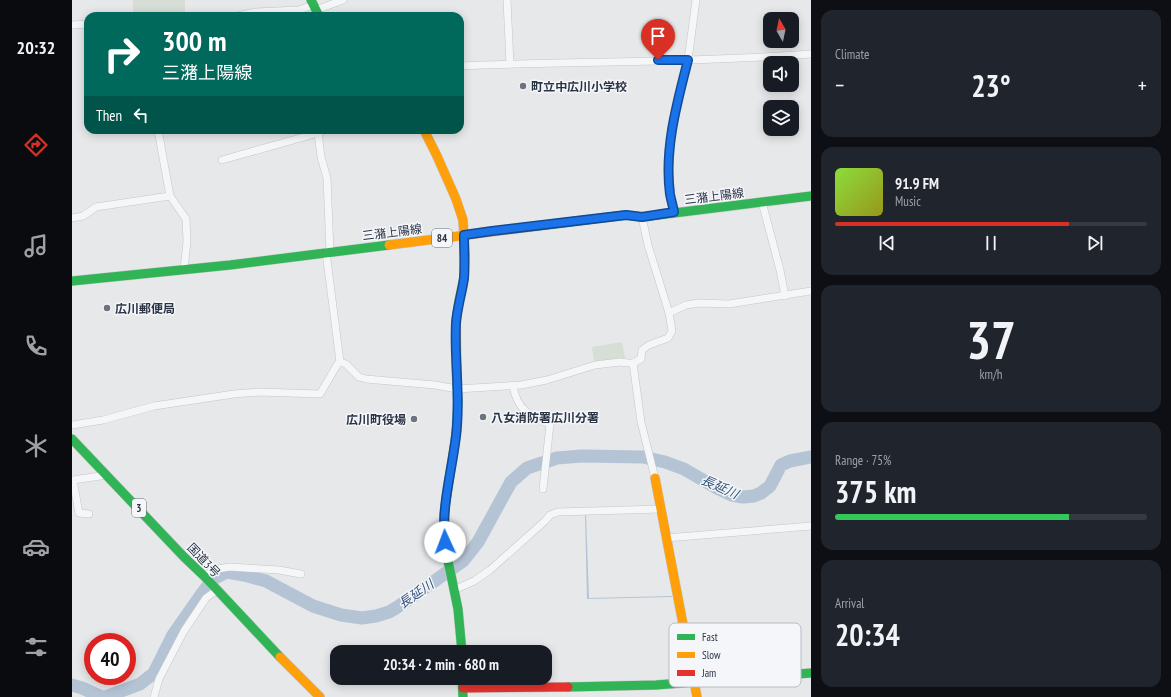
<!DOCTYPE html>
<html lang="en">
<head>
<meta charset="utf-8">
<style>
  :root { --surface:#171b24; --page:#20242c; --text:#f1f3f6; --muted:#9ea1a6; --line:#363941; --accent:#d93025 }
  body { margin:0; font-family:"PT Sans Narrow","Noto Sans JP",sans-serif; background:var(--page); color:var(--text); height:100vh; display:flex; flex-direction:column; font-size:15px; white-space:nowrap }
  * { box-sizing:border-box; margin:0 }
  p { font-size:13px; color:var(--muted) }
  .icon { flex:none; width:22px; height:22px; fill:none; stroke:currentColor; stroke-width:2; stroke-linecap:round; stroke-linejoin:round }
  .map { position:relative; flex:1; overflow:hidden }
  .sheet { display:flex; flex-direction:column; gap:10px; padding:10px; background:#0d0f14; width:360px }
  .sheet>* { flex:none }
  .guide { position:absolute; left:12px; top:12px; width:380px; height:122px; border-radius:12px; box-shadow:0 2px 10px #0003; background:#00695c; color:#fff; overflow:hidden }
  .needle { width:26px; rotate:351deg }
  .tools { position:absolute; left:691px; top:12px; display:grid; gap:8px }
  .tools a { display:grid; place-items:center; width:36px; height:36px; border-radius:8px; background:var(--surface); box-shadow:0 2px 10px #0003; font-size:20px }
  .speed { position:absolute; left:12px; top:633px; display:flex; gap:8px; font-size:20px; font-weight:700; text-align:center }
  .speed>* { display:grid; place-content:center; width:52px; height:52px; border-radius:50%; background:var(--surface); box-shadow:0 2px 10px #0003; line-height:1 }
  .speed .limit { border:6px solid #d22; background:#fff; color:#111 }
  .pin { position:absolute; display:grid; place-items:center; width:34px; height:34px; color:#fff; margin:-41px -17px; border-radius:50% 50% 50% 0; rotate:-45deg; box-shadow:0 0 4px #0007 }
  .pin .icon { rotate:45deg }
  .me { position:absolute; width:44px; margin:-22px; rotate:358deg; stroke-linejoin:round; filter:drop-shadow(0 0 3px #0008) }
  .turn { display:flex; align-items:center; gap:14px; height:84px; padding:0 12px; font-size:18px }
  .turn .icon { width:52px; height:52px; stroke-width:2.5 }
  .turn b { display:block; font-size:28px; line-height:34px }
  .then { display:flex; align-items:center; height:38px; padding:0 12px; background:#0003; gap:8px; font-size:15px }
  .big { font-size:30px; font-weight:700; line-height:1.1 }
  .sheet .card { flex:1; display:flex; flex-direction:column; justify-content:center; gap:6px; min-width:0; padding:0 14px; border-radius:12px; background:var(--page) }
  .sheet .dial { align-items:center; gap:0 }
  .dial b { font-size:52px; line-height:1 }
  .song { display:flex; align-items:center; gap:12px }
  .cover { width:48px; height:48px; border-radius:6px; background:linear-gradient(135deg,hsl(90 70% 55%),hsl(60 70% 35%)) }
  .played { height:4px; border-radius:2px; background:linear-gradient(90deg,var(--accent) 75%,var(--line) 75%) }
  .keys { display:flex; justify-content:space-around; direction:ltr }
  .heat { display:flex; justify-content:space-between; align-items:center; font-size:22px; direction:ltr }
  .charge { height:6px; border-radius:3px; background:linear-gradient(90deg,#34c759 75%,var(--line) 0) }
  .trip { position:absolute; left:258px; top:645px; width:222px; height:40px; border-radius:12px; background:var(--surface); box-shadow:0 2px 10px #0003; font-weight:700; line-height:40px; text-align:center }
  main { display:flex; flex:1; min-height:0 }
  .menu { display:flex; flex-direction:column; width:72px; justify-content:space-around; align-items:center; background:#090b0e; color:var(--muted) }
  .menu .icon { width:28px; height:28px }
  .menu .active { color:var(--accent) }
  .menu b { font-size:18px; color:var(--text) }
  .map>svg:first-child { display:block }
</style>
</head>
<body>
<main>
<nav class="menu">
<b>20:32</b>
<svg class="icon active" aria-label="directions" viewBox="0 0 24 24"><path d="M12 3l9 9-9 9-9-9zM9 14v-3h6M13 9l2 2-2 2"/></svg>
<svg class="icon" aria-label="music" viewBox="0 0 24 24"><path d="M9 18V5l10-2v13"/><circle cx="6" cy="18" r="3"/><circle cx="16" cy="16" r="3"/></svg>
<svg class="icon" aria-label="phone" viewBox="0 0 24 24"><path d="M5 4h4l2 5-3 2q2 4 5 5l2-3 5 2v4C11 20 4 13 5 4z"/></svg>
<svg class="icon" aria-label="climate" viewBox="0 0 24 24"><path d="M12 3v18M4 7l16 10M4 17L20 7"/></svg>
<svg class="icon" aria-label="car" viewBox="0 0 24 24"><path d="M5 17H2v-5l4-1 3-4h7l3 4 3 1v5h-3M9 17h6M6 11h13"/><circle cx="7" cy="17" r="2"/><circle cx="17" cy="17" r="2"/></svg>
<svg class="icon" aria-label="filters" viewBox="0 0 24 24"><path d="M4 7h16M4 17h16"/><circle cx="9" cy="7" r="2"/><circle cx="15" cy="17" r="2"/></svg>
</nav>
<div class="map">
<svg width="739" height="697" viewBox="0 0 739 697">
  <rect width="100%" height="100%" fill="#e6e8ea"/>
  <g fill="#d6ded6">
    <rect x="61" y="0" width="52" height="16"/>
    <path d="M 550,342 L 553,358 L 524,363 L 522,362 L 520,347 Z"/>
  </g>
  <path fill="#b4c4d5" d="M 513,514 L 514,514 L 517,598 L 600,596 L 600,597 L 515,599 Z"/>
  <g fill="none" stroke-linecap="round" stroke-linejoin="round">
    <g stroke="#b4c4d5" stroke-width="13">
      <path d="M 0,685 L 10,688 L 30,697"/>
      <path d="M 33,697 L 68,684 L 82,673 L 101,635 L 129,595 L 141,579 L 155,572 L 172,575 L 194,581 L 241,606 L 269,615 L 290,618 L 304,616 L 317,612 L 324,608 L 391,561 L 406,542 L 439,482 L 455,468 L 485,458 L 510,456 L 571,457 L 593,462 L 612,469 L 643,487 L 660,495 L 671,497 L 682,496 L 689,493 L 698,486 L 709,465 L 718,461 L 739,457"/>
    </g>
    <g stroke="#c4c6c8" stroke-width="8">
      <g id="street">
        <path d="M 435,0 L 438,64"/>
        <path d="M 244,10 L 271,0"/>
        <path d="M 165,16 L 184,12 L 227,10 L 241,5"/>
        <path d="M 0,25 L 16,24"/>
        <path d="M 388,66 C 505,61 622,63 739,54"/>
        <path d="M 86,130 L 98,196 L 114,219 L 115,241 L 112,270"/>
        <path d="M 246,133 L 249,157 L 255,178 L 258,252"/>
        <path d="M 150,160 L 246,133 L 253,130"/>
        <path d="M 690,202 L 708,270 L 713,296"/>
        <path d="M 602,212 L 598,194 L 597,167 L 601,121 L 616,60 L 624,0"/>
        <path d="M 0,218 L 11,216 L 24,207 L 98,196"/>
        <path d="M 254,252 L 268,362"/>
        <path d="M 597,313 L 614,305 L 627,303 L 657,304 L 739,291"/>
        <path d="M 268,362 L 274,364 L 287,377 L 294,379 L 363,385 L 385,389 L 449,385 L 475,380 L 523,365 L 548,362 L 556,363 L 561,363 L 569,359 L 570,350 L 577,345 L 596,338 L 600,331 L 597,313 L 576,245 L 570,217"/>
        <path d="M 561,363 L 569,422 L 583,478"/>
        <path d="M 441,386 C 445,409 457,416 478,424 L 471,489"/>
        <path d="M 0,425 L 31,420 L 82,406 L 162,394 L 187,392 L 248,394 L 265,365 L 268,362"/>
        <path d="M 17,514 L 7,513 L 1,480 L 35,475"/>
        <path d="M 594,538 L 739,526"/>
        <path d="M 132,576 L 146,569 L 157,567 L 207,570 L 229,574"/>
        <path d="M 382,590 L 402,581 L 418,570 L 473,521 L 478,515 L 486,512 L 588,509"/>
        <path d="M 82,697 L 87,679 L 112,631 L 134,598 L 145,590"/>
      </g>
    </g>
    <g stroke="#c4c6c8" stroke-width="10">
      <g id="fast">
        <path d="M 239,0 L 247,16"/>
        <path d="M 466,226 L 554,215 L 570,217 L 739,196"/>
        <path d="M 0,281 L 158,265 L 317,245"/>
        <path d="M 385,385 L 386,401 L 384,435 L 372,514 L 372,533 L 374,551 L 386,609 L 390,652"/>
        <path d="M 0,439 L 112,557 L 133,577 L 208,657"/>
        <path d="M 390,678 L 391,697"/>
        <path d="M 496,687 L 584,685 L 739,673"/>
      </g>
    </g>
    <g stroke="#c4c6c8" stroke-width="10">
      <g id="slow">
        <path d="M 352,130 L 365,156 L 384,199 L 391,220 L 393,256 L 392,278 L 387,301 L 384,323 L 385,385"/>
        <path d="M 317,245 L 466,226"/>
        <path d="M 583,478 L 625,697"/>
        <path d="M 208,657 L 248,697"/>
      </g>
    </g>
    <g stroke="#c4c6c8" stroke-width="10">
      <path id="jam" d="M 391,688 L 496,687"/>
    </g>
    <use href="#street" stroke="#f5f6f7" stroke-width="7"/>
    <use href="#fast" stroke="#30b455" stroke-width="9"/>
    <use href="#slow" stroke="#ff9f0a" stroke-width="9"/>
    <use href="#jam" stroke="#e5322d" stroke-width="9"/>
  </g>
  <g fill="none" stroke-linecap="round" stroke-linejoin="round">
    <g stroke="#114b97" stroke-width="10">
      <path id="route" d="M 373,542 C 369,506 380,471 384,436 C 389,398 382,361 384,323 C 385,308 390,293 392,278 C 393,264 392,249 392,235 L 420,231 L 554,215 L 570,217 L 602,212 C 601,206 599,200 598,194 C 592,149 605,103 616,60 L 586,60"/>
    </g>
    <use href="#route" stroke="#1a73e8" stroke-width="7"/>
  </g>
  <g fill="#6c737f" stroke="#f4f6f9" stroke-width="1.5">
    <circle cx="451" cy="86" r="4"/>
    <circle cx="35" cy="308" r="4"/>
    <circle cx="411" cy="417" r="4"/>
    <circle cx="342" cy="419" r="4"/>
  </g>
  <g text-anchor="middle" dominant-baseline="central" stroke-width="3" stroke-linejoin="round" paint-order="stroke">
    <g fill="#f4f6f9" stroke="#676e7b" stroke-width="1">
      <rect x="360" y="229" width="20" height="18" rx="3"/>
      <rect x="60" y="499" width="14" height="18" rx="3"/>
    </g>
    <g font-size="11" font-weight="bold" fill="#2b3445">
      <text x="370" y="238">84</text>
      <text x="67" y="508">3</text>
    </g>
    <g font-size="12" font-weight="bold" fill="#2b3445" stroke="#f4f6f9" text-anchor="start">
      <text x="459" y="86">町立中広川小学校</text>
      <text x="43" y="308">広川郵便局</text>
      <text x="419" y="417">八女消防署広川分署</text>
      <text x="334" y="419" text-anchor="end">広川町役場</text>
    </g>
    <g font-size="12" fill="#2b3445" stroke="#f4f6f9">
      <text transform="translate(642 196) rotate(-7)">三潴上陽線</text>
      <text transform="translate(320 232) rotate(-7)">三潴上陽線</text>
      <text transform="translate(132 560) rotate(46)">国道3号</text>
    </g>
    <g font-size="13" font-style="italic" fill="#34527a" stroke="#f4f6f9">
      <text transform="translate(648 487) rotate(24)">長延川</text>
      <text transform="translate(344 594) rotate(-35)">長延川</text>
    </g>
  </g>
  <rect x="597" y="623" width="132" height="64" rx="6" fill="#f4f6f9" stroke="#b8bcc3" stroke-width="1"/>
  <rect x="605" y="634" width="18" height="6" fill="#30b455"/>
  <rect x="605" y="652" width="18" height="6" fill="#ff9f0a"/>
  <rect x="605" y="670" width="18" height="6" fill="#e5322d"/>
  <g font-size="11" fill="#2b3445">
    <text x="630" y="641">Fast</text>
    <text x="630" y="659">Slow</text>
    <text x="630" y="677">Jam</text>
  </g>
</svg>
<div class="tools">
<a><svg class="needle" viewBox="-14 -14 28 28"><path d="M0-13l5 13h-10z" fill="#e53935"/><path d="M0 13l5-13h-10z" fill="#9ea1a6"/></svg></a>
<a><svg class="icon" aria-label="sound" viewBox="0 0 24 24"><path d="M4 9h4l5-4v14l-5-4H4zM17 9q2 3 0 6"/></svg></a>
<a><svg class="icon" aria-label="layers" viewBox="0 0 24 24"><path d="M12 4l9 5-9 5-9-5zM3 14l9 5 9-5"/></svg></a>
</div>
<div class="speed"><div class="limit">40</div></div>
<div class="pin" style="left:586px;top:60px;background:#d93025"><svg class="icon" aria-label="arrive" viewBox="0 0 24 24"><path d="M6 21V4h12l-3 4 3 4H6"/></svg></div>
<svg class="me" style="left:373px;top:542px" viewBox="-20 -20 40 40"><circle r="19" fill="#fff"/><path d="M0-13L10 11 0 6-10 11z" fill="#1a73e8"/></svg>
<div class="trip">20:34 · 2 min · 680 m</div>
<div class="guide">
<div class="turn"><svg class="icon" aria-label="right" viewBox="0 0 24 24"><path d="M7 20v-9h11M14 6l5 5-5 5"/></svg><div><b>300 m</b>三潴上陽線</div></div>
<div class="then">Then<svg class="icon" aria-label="left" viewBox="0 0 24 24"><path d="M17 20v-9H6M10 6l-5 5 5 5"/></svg></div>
</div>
</div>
<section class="sheet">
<div class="card"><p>Climate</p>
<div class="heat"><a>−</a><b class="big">23°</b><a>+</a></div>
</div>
<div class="card">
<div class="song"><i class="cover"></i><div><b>91.9 FM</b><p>Music</p></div></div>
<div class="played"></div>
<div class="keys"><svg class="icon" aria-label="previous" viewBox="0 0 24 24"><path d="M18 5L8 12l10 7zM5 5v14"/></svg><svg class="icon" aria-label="pause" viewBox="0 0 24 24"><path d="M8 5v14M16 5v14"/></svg><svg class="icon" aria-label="next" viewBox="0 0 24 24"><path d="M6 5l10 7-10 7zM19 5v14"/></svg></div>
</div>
<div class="card dial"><b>37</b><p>km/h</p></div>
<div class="card"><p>Range · 75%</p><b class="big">375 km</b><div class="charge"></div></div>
<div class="card"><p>Arrival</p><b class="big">20:34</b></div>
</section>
</main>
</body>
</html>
